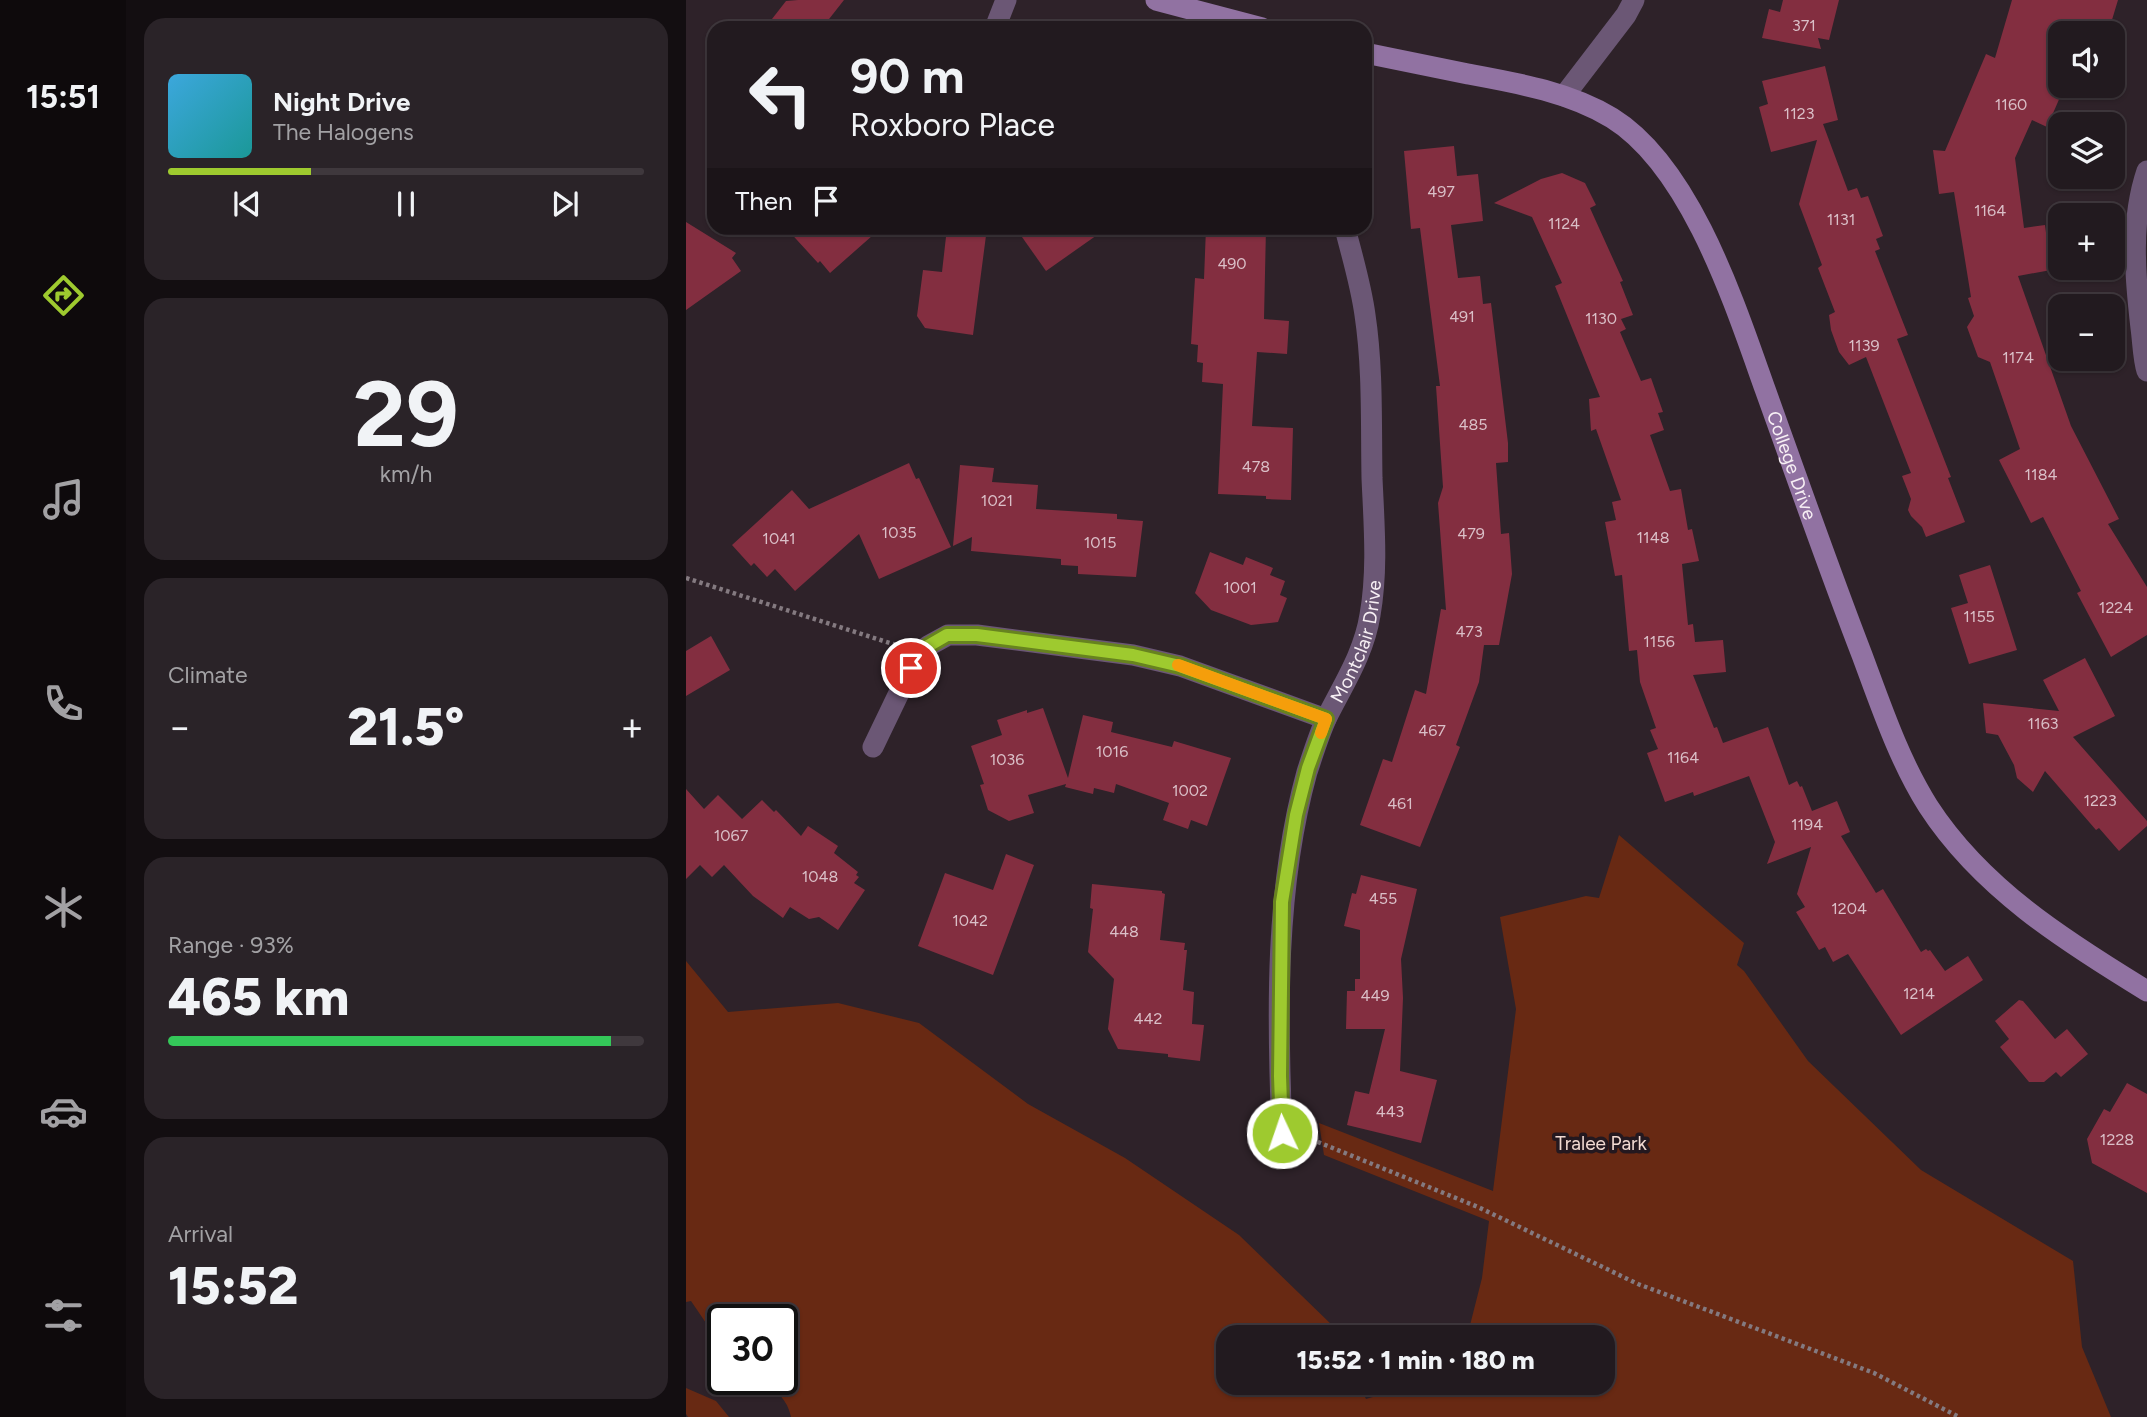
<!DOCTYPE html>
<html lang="en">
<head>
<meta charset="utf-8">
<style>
  :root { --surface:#221a1f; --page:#2a2328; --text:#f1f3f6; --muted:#a2a1a4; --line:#3f383d; --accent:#9eca2f }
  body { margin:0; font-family:Figtree,sans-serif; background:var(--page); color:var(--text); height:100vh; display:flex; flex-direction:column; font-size:26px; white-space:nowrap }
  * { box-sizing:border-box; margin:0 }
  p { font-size:23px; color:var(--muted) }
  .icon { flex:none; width:38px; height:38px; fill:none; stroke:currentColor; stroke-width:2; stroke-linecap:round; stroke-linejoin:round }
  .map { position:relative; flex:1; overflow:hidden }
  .drawer { display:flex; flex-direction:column; gap:18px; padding:18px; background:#130e11; width:560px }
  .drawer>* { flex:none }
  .banner { position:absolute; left:21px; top:21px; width:665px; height:214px; border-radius:21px; box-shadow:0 2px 5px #0004,0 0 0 2px var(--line); background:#221a1f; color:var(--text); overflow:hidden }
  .fabs { position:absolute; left:1362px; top:21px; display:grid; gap:14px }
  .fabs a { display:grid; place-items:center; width:77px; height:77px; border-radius:14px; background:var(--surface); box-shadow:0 2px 5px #0004,0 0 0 2px var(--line); font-size:35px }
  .speed { position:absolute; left:21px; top:1304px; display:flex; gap:14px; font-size:35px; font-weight:700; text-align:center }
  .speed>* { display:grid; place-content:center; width:91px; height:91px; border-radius:50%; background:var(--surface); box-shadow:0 2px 5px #0004,0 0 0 2px var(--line); line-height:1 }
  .speed .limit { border:4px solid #111; border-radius:10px; background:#fff; color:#111 }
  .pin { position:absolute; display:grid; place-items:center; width:60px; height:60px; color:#fff; margin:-30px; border:4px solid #fff; border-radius:50%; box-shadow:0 2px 7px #0007 }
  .me { position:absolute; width:77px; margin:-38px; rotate:357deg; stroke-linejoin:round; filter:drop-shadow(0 0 5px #0008) }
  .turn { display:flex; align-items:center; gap:24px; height:147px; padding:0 28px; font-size:32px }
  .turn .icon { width:91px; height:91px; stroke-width:2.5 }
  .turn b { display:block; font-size:49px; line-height:60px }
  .then { display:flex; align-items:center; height:66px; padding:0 28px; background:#0003; gap:14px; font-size:26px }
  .big { font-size:52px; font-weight:800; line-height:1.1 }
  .drawer .widget { flex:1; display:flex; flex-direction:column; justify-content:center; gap:10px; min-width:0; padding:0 24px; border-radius:21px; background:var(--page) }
  .drawer .dial { align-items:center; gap:0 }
  .dial b { font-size:91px; line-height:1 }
  .song { display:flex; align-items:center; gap:21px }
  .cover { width:84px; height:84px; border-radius:10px; background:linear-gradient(135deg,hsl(200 70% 55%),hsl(180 70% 35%)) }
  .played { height:7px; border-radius:4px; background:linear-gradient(90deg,var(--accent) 30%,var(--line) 30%) }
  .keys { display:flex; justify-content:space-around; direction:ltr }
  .heat { display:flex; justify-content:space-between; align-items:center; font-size:38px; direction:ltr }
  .charge { height:10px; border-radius:5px; background:linear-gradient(90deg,#34c759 93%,var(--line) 0) }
  .trip { position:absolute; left:530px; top:1325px; width:399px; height:70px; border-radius:21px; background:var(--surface); box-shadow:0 2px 5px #0004,0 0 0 2px var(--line); font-weight:800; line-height:70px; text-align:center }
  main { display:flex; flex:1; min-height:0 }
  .tab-bar { display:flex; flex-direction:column; width:126px; justify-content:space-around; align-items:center; background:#0e0a0c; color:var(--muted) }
  .tab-bar .icon { width:49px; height:49px }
  .tab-bar .on { color:var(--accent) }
  .tab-bar b { font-size:32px; color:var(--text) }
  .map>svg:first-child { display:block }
</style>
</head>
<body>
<main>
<nav class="tab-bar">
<b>15:51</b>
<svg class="icon on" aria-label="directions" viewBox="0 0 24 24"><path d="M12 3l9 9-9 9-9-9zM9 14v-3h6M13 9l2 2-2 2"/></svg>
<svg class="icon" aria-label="music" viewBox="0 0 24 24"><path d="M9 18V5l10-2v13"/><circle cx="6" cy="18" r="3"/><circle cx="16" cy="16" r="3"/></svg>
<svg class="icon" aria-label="phone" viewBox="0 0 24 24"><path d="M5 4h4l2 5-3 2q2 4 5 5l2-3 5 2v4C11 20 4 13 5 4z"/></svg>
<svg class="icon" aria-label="climate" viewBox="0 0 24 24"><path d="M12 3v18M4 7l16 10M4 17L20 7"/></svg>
<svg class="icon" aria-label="car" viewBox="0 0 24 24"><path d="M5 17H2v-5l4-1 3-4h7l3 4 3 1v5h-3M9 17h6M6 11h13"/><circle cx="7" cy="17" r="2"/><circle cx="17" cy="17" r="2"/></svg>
<svg class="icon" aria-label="filters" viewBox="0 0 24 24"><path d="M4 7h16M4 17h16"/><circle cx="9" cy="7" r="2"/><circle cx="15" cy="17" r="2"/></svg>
</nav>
<section class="drawer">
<div class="widget">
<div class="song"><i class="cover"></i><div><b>Night Drive</b><p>The Halogens</p></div></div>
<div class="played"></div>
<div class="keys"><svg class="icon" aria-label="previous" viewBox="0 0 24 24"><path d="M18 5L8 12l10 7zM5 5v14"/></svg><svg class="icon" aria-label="pause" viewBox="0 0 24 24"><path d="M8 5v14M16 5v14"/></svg><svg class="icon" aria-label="next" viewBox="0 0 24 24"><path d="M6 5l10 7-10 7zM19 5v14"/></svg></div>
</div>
<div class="widget dial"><b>29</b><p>km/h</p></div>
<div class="widget"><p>Climate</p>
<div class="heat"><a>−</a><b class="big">21.5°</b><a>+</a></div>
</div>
<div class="widget"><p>Range · 93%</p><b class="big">465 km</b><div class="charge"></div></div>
<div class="widget"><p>Arrival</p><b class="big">15:52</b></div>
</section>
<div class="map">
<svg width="1461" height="1417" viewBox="0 0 1461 1417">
  <rect width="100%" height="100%" fill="#2e2229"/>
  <g fill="#682913">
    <path d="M 933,835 L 1058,943 L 1051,965 L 1058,971 L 1122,1061 L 1235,1170 L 1387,1261 L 1396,1347 L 1425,1417 L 105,1417 C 102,1400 89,1389 76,1379 L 96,1379 L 96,1320 L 37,1320 L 37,1348 L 5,1301 L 0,1302 L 0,961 L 42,1012 L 152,1003 L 233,1023 L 342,1104 L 439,1158 L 553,1235 L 647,1326 L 651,1337 L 542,1337 L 542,1382 L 672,1383 L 680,1399 L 734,1383 L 917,1382 L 917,1337 L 781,1337 L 796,1278 L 803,1221 L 638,1155 L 633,1123 L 807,1191 L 830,1009 L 814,917 L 900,896 L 913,898 Z"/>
    <path d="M 0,1388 L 30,1401 L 43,1417 L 2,1417 L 0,1414 Z"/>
  </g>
  <g fill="#832e40">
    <path d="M 112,0 L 158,0 L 136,28 L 79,28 L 100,1 Z"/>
    <path d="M 1097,0 L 1153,0 L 1143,40 L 1132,38 L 1135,49 L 1076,38 L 1083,9 L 1094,12 Z"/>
    <path d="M 1326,0 L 1432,0 L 1422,33 L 1374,33 L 1374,58 L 1366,82 L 1378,88 L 1361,127 L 1346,120 L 1329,158 L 1338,228 L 1359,225 L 1365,270 L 1332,276 L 1385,426 L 1433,519 L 1422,524 L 1461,587 L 1461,635 L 1425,657 L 1391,593 L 1395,591 L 1357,517 L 1345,523 L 1313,460 L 1334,449 L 1304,362 L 1292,357 L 1281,327 L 1288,316 L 1282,298 L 1285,297 L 1268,192 L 1253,194 L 1247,150 L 1259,151 L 1300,54 L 1309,58 Z"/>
    <path d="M 1139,66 L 1152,120 L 1137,124 L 1162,191 L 1171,188 L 1175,198 L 1182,196 L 1197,236 L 1190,239 L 1194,249 L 1189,251 L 1222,335 L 1211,339 L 1265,477 L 1262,478 L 1279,522 L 1240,537 L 1236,527 L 1225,516 L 1222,510 L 1225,499 L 1216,476 L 1225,473 L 1180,357 L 1163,365 L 1153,352 L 1145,330 L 1143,315 L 1149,312 L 1132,268 L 1136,265 L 1113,204 L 1131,140 L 1085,152 L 1073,107 L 1082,104 L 1076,81 Z"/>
    <path d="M 768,146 L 771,176 L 792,174 L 797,221 L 765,225 L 772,278 L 794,276 L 797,304 L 805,303 L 822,443 L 822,462 L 810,463 L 815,534 L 823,533 L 826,574 L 813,645 L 798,645 L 793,682 L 770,745 L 774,747 L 734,847 L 674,825 L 697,759 L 706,762 L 729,690 L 740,694 L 755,609 L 760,610 L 752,503 L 757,487 L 750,386 L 754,386 L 734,228 L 725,229 L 718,151 Z"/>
    <path d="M 876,173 L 899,183 L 910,205 L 904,208 L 937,281 L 934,282 L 947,315 L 935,319 L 940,329 L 934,332 L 955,381 L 965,378 L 977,412 L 972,413 L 978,430 L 964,435 L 984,491 L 995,489 L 1002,530 L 1006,529 L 1013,561 L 996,564 L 1002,625 L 1007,624 L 1009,642 L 1037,640 L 1040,672 L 1007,675 L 1028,728 L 1031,727 L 1037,743 L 1082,727 L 1103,785 L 1111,781 L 1114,787 L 1116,786 L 1126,811 L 1151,801 L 1164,832 L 1155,836 L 1190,893 L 1197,889 L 1235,952 L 1240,949 L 1242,951 L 1244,950 L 1259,971 L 1282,956 L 1297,980 L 1215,1035 L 1162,954 L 1147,962 L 1139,947 L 1133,950 L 1110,912 L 1119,907 L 1111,894 L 1125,847 L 1081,864 L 1089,842 L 1063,776 L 1008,796 L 1007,792 L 979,802 L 961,753 L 972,749 L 964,730 L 970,728 L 954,682 L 951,650 L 943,651 L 936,575 L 929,576 L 919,522 L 930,520 L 926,502 L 935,500 L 910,429 L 905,431 L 903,399 L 914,397 L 869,286 L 876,283 L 846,217 L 808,203 L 855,179 Z"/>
    <path d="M 0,222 L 50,253 L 46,258 L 55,271 L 0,310 Z"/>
    <path d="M 100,228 L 195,228 L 144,273 L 134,261 L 132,263 Z"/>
    <path d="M 261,228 L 301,228 L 287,335 L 239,328 L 231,316 L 237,270 L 256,272 Z"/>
    <path d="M 350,228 L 421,228 L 360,271 L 336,237 Z"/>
    <path d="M 520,228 L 580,228 L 578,319 L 603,321 L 601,354 L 571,352 L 566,426 L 607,428 L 605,500 L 580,499 L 580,496 L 532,494 L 537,384 L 516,382 L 517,363 L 511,362 L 512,345 L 505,344 L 509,278 L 518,279 Z"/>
    <path d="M 223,463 L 230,479 L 233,478 L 265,547 L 193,579 L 173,534 L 109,591 L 89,569 L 81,577 L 68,563 L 65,566 L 46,545 L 106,490 L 123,509 Z"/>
    <path d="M 274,465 L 308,468 L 306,482 L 352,485 L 350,509 L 431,514 L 431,519 L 457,521 L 450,577 L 392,574 L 392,566 L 375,565 L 375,559 L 285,551 L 286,537 L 267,546 Z"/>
    <path d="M 524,552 L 557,565 L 560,557 L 587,568 L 584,575 L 599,581 L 594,595 L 601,598 L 592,622 L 565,625 L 525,610 L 509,593 Z"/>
    <path d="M 1304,565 L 1331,650 L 1283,664 L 1265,608 L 1282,603 L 1273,575 Z"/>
    <path d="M 25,636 L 44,670 L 0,696 L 0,651 Z"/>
    <path d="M 1399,658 L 1429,716 L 1387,737 L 1461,821 L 1461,826 L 1433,851 L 1413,828 L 1410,830 L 1359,771 L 1347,792 L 1331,778 L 1328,765 L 1312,735 L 1300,733 L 1297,703 L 1373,711 L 1357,680 Z"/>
    <path d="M 357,708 L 382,778 L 397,715 L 427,722 L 425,732 L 486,747 L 488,741 L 545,758 L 521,826 L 505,820 L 502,829 L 477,820 L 483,803 L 430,784 L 428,793 L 408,788 L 407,794 L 379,787 L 380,784 L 342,795 L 348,813 L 323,821 L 302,810 L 294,785 L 298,784 L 285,746 L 316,735 L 311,720 L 341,710 L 341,713 Z"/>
    <path d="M 0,789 L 18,809 L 32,795 L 56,819 L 76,800 L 88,812 L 90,810 L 115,836 L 122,826 L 152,846 L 148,853 L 172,872 L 170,875 L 173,877 L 168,883 L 179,890 L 152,930 L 133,917 L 123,919 L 104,907 L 97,918 L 67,896 L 38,865 L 26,877 L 14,865 L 0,879 Z"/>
    <path d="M 320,854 L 348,865 L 307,975 L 232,946 L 259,873 L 307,890 Z"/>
    <path d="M 675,875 L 731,889 L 715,959 L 717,998 L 714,1071 L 751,1080 L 735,1143 L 661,1125 L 669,1091 L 683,1094 L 699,1029 L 660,1029 L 661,991 L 669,991 L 669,979 L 674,979 L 674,930 L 658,926 L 666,893 L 670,894 Z"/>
    <path d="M 406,884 L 476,891 L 476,893 L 479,894 L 474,940 L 499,943 L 498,950 L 501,950 L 497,990 L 508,992 L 506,1024 L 518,1025 L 514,1061 L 482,1057 L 482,1054 L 432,1049 L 422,1029 L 428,979 L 402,952 L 407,909 L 404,908 Z"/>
    <path d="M 1333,1000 L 1337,1001 L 1369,1039 L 1381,1029 L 1402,1054 L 1375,1077 L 1370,1072 L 1358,1082 L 1343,1082 L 1314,1047 L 1323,1039 L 1309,1021 Z"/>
    <path d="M 1441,1083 L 1461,1094 L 1461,1193 L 1406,1163 L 1401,1139 L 1418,1109 L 1424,1112 Z"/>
  </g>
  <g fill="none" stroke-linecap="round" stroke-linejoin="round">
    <g stroke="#847a80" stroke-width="4.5" stroke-dasharray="3.5 3.5" stroke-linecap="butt">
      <path d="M 0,578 L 210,645"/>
      <path d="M 623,1132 L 627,1140 L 792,1207 L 952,1284 L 1188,1373 L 1273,1417"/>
    </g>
    <g stroke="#6b5775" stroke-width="21">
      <path d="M 309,28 L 320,0"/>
      <path d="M 878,96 L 940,15 L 948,0"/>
      <path d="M 1461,171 C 1444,221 1449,276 1455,328 C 1457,342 1457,358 1461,371"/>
      <path d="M 187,747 L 225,668 L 242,646 L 262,635 L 291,635 L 447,655 L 494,666 L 640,719"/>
      <path id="s1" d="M 596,1133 C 591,1014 589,887 621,772 C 627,754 633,734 641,717 C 658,683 678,653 684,615 C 692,570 688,524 686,478 C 685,424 687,368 679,315 C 675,285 666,256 659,228"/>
    </g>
    <g stroke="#9172a2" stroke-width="21">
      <path d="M 470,0 L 576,28"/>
      <path id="s2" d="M 679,53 C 713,60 748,67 782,74 C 831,83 883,92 926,118 C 1005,167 1049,305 1079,389 C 1111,478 1142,567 1176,655 C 1195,706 1213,760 1242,806 C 1295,888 1379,941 1461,991"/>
    </g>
  </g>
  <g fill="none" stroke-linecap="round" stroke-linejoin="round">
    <g stroke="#67831f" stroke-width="18">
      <path id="route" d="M 225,668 L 242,646 L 261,635 L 291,635 L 447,655 L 494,666 L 640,719 L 622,768 L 610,815 L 596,902 L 594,1076 L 596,1133"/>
    </g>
    <use href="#route" stroke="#9eca2f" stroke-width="12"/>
    <path stroke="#f59e0b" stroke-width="12" d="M 492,665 L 640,719 L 635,733"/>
  </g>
  <g text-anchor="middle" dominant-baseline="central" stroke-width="7" stroke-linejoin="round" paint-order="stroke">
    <g font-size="16" fill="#dabfc7">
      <text x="1118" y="25">371</text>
      <text x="1325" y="104">1160</text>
      <text x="1113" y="113">1123</text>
      <text x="755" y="191">497</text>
      <text x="1304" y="210">1164</text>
      <text x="1155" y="219">1131</text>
      <text x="878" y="223">1124</text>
      <text x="546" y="263">490</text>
      <text x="776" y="316">491</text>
      <text x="915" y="318">1130</text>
      <text x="1178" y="345">1139</text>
      <text x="1332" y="357">1174</text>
      <text x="787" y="424">485</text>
      <text x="570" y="466">478</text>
      <text x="1355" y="474">1184</text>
      <text x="311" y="500">1021</text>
      <text x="213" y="532">1035</text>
      <text x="785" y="533">479</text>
      <text x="967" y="537">1148</text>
      <text x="93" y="538">1041</text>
      <text x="414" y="542">1015</text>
      <text x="554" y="587">1001</text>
      <text x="1430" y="607">1224</text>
      <text x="1293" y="616">1155</text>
      <text x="783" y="631">473</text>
      <text x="973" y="641">1156</text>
      <text x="1357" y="723">1163</text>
      <text x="746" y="730">467</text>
      <text x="426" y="751">1016</text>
      <text x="997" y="757">1164</text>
      <text x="321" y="759">1036</text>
      <text x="504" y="790">1002</text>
      <text x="1414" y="800">1223</text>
      <text x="714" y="803">461</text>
      <text x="1121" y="824">1194</text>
      <text x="45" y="835">1067</text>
      <text x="134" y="876">1048</text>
      <text x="697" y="898">455</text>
      <text x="1163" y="908">1204</text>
      <text x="284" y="920">1042</text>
      <text x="438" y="931">448</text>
      <text x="1233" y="993">1214</text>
      <text x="689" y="995">449</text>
      <text x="462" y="1018">442</text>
      <text x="704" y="1111">443</text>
      <text x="1431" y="1139">1228</text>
    </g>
    <g font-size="19" fill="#f7eff4" stroke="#24181f">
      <text stroke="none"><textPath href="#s2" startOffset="654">College Drive</textPath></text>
      <text stroke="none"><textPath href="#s1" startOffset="504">Montclair Drive</textPath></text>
    </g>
    <g font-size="19" fill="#f2dad2" stroke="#24181f">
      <text x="915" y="1143">Tralee Park</text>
    </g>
  </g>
</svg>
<div class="fabs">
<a><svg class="icon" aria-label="sound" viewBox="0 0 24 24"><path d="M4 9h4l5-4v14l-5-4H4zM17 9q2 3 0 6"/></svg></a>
<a><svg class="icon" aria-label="layers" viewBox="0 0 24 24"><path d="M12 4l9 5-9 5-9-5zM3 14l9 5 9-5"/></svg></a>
<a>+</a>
<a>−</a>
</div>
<div class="speed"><div class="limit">30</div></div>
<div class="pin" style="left:225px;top:668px;background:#d93025"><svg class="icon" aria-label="arrive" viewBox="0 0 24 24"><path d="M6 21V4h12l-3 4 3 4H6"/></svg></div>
<svg class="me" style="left:596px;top:1133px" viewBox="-20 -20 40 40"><circle r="17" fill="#9eca2f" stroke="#fff" stroke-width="3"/><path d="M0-11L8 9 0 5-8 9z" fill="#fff"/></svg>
<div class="trip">15:52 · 1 min · 180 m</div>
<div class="banner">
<div class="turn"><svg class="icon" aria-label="left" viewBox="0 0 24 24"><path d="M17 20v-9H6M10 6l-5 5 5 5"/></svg><div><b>90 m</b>Roxboro Place</div></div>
<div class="then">Then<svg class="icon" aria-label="arrive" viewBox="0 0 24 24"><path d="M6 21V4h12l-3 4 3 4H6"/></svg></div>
</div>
</div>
</main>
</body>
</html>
